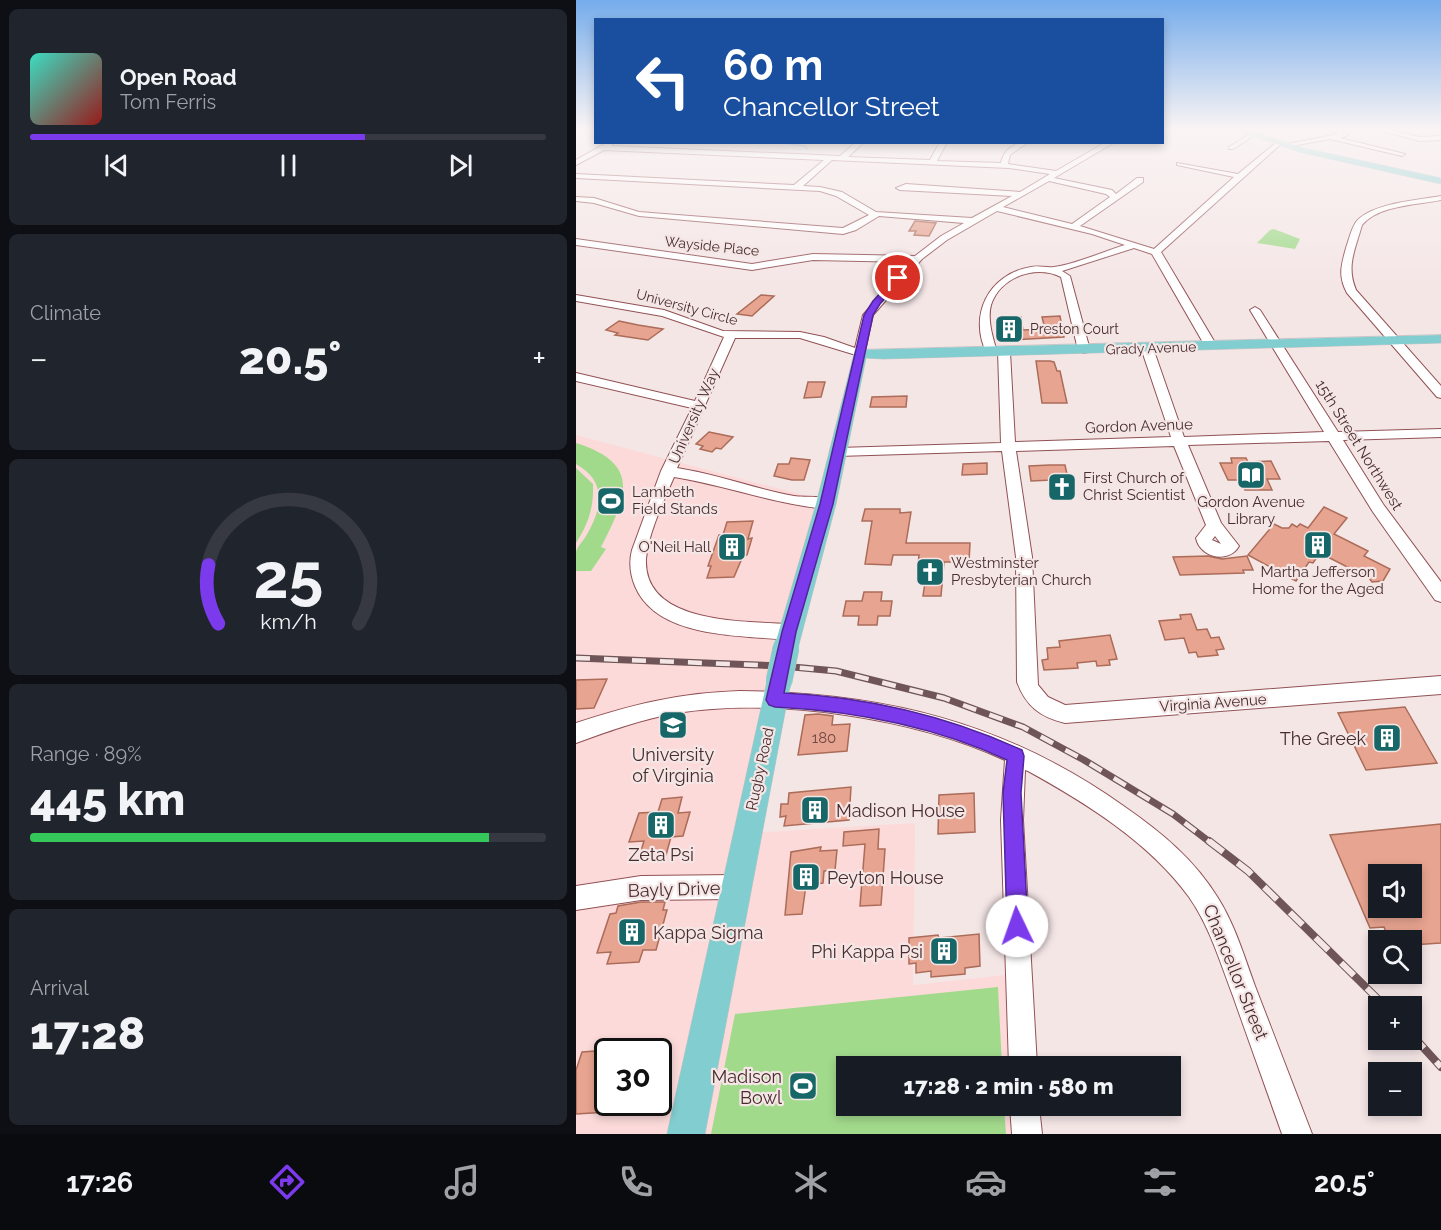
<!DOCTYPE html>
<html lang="en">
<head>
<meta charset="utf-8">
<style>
  :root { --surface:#171b24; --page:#20242c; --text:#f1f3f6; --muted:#9ea1a6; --line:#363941; --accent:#7c3aed }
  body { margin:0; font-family:Raleway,sans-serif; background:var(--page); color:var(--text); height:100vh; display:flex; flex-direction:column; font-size:22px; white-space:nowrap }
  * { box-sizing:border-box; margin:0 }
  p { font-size:20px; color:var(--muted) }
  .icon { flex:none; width:33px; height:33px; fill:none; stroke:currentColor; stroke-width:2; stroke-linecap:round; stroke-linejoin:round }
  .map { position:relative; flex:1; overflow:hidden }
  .drawer { display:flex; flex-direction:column; gap:9px; padding:9px; background:#0d0f14; width:576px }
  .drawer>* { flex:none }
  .banner { position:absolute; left:18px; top:18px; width:570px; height:126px; border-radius:0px; box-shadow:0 3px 9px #0003; background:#1a4fa0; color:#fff; overflow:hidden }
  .fabs { position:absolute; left:792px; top:864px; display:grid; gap:12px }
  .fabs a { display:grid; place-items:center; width:54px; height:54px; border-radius:0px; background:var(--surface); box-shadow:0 3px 9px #0003; font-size:30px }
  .speed { position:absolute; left:18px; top:1038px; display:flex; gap:12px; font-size:30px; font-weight:700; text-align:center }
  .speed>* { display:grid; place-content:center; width:78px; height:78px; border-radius:50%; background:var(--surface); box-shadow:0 3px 9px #0003; line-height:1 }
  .speed .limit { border:3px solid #111; border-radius:9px; background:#fff; color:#111 }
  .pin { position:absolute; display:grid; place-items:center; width:51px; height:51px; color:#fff; margin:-26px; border:3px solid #fff; border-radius:50%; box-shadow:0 2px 6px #0007 }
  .me { position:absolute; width:66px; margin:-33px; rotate:357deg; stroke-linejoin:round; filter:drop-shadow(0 0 4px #0008) }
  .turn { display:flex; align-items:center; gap:21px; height:126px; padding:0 30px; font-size:27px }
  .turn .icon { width:78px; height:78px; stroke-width:2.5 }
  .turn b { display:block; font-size:42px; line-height:51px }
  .big { font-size:45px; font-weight:800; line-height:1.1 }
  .drawer .tile { flex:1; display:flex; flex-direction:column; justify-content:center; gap:9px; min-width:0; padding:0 21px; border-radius:9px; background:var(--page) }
  .drawer .dial { align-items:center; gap:0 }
  .dial svg { height:156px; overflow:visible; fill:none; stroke:var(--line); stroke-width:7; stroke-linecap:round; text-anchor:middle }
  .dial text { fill:var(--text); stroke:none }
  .song { display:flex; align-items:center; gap:18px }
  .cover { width:72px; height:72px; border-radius:9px; background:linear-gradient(135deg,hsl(170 70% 55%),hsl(0 70% 35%)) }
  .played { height:6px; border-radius:3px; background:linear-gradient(90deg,var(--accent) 65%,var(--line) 65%) }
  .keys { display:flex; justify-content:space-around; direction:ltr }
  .heat { display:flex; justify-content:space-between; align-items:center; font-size:33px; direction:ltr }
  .charge { height:9px; border-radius:4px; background:linear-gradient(90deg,#34c759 89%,var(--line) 0) }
  .trip { position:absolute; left:260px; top:1056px; width:345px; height:60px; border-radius:0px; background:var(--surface); box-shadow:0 3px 9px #0003; font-weight:800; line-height:60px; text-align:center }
  .tab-bar { display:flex; height:96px; justify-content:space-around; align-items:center; background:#090b0e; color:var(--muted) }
  .tab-bar .icon { width:42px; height:42px }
  .tab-bar .on { color:var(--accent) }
  .tab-bar b { font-size:27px; color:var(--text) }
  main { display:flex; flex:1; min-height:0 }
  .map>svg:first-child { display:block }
</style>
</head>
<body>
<main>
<section class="drawer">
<div class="tile">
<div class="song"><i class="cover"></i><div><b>Open Road</b><p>Tom Ferris</p></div></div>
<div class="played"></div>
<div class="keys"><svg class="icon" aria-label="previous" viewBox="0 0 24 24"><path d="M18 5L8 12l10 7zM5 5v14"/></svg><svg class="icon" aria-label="pause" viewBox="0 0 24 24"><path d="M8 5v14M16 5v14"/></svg><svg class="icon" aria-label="next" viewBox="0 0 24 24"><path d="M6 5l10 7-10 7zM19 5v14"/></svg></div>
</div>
<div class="tile"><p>Climate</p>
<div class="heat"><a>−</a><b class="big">20.5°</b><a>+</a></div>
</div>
<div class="tile dial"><svg viewBox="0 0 100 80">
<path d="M14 69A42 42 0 1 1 86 69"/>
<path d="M14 69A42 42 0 0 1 9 39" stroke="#7c3aed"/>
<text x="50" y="56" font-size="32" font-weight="700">25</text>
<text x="50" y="72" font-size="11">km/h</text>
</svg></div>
<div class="tile"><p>Range · 89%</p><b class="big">445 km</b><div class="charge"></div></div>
<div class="tile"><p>Arrival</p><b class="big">17:28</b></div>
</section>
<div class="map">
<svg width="865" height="1134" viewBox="0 0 865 1134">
  <rect width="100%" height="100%" fill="#f5e6e6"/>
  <path fill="#fcdada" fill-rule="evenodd" d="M 0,435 L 250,501 L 172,833 L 339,823 L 337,985 L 429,975 L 435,1066 L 270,1066 L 270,1106 L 437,1106 L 439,1134 L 0,1134 ZM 32,1052 L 82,1052 L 82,1102 L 32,1102 Z"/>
  <g fill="#a2da8c">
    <path d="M 698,229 L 724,239 L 719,249 L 681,243 L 694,230 Z"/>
    <path d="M 0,443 C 67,464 50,498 25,547 L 30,549 L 15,571 L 0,571 C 0,565 0,558 0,552 C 1,547 7,541 10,536 C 26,509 32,482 0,464 Z"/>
    <path d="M 0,468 L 17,484 C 18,508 12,524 0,543 Z"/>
    <path d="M 422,987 L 426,1066 L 270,1066 L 270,1106 L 428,1106 L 430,1134 L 135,1134 L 159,1014 Z"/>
  </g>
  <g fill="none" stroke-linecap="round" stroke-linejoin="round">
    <path stroke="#6aa1ef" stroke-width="1.5" d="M 199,142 L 229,146 L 231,149"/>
  </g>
  <g fill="#e7a490" stroke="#ab6c59" stroke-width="1.5" fill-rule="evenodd">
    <path d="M 339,221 L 360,223 L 353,236 L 338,235 L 340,231 L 333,231 Z"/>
    <path d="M 185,295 L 198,296 L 176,316 L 161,314 Z"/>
    <path d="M 484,316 L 488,337 L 436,340 L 436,338 L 429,339 L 427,318 L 445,317 L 447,330 L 469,329 L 466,317 Z"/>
    <path d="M 43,321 L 62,325 L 87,329 L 72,340 L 39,335 L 42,333 L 30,330 Z"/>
    <path d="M 460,361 L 474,361 L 478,362 L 481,371 L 484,371 L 491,403 L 466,403 Z"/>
    <path d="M 232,382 L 249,382 L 245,397 L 228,398 Z"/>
    <path d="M 331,396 L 330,407 L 294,407 L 296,397 Z"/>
    <path d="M 133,432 L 157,437 L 145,449 L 140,448 L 136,452 L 124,449 L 127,446 L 120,444 Z"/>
    <path d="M 215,458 L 234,460 L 228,480 L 216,480 L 198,476 L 202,464 L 213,464 Z"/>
    <path d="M 655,458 L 670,458 L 672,462 L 695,461 L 704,479 L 691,479 L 696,490 L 669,490 L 664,480 L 652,480 L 644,463 L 656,463 Z"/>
    <path d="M 411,463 L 411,474 L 386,475 L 387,464 Z"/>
    <path d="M 474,465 L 489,465 L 496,497 L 480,498 L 476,480 L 455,481 L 453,466 Z"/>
    <path d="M 748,507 L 771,518 L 758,534 L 792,551 L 788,556 L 814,569 L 807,581 L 796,582 L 793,578 L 744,553 L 737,563 L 733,562 L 720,581 L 672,555 L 698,524 L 706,528 L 713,528 L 716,524 L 721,527 L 724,524 L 732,528 Z"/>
    <path d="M 289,509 L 324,509 L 324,513 L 335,512 L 330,543 L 394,543 L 393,562 L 368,562 L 365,596 L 347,596 L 350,576 L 341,576 L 343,555 L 317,555 L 315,565 L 289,564 L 296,521 L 286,521 Z"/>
    <path d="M 177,521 L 172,539 L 176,538 L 171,555 L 167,556 L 158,577 L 131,578 L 135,566 L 132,566 L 143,535 L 147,535 L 151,522 Z"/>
    <path d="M 632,556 L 646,559 L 671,556 L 677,570 L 667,570 L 668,573 L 604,575 L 597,557 Z"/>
    <path d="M 288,592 L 306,592 L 305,601 L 316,601 L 314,616 L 302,616 L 301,625 L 282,625 L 283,616 L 267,616 L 270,601 L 286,601 Z"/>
    <path d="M 615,614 L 621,630 L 631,629 L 635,638 L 643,637 L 648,649 L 640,650 L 642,655 L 622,657 L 620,652 L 613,653 L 608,638 L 589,640 L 583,621 L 605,619 L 604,615 Z"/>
    <path d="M 534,635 L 541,659 L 533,660 L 534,665 L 521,666 L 520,661 L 501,663 L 502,668 L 468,670 L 466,660 L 472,659 L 471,648 L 484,647 L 483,641 Z"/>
    <path d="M 31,679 L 18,708 L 0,709 L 0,680 Z"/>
    <path d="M 829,707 L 861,763 L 790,770 L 762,713 Z"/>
    <path d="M 242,714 L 257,716 L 256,725 L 274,724 L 271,751 L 222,755 L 229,715 Z"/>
    <path d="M 275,787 L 273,820 L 208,826 L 210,816 L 204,817 L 205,804 L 212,804 L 213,793 Z"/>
    <path d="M 398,793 L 399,832 L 362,834 L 363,795 Z"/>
    <path d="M 106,797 L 102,813 L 114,812 L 107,836 L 95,837 L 90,855 L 63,857 L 68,841 L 53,842 L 63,813 L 82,812 L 86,799 Z"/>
    <path d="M 865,824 L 865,943 L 836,945 L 836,940 L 813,940 L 808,927 L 794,928 L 754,835 ZM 802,874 L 836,874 L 836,908 L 802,908 Z"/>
    <path d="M 303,829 L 302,849 L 309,849 L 305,905 L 284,906 L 289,844 L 267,846 L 268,832 Z"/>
    <path d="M 245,847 L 244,851 L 261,850 L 259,870 L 248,871 L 247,883 L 230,885 L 226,914 L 209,915 L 215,852 Z"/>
    <path d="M 65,902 L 89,902 L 87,910 L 91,910 L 80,950 L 67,950 L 63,962 L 31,964 L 35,952 L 21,953 L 34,914 L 40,913 L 42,906 Z"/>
    <path d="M 403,934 L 404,966 L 389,968 L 389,974 L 355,977 L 355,971 L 340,973 L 340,963 L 333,964 L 333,938 L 362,935 L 363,938 Z"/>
    <path d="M 34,1050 L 32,1052 L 32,1112 L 0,1114 L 0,1070 L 6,1052 Z"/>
  </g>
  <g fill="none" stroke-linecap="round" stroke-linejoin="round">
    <g stroke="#915154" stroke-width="2">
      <g id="minor">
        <path d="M 750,128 L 759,128 L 772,135 L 764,138 L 829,154 L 826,156 L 754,139 L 710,147 L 707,145 L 762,134 Z"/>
        <path d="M 811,129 L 844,137 L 865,136 L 865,140 L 844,141 L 809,132 Z"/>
        <path d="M 674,134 L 679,135 L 657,149 L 653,149 L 653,147 Z"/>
        <path d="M 32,142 L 39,142 L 35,146 L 264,156 L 280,142 L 288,142 L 272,157 L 354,160 L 364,142 L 371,142 L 361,161 L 425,163 C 427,150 439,142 452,142 L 434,155 L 432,164 L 480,171 L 530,142 L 539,142 L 478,178 L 536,190 L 540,194 L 561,178 L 567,178 L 567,182 L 504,226 L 578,249 L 658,177 L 601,165 L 601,163 L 662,174 L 701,142 L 706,143 L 585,252 L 641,346 L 639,348 L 631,348 L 629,346 L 576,254 L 558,248 L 486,271 L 494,276 L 514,350 L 512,352 L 508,353 L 502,350 L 485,277 C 460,264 424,277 415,305 C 411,320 417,338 421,352 L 419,354 L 411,354 C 392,316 412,274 455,267 C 462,265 470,268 478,267 C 497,265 529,251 549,245 L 516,234 L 421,211 L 371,240 L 346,259 L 297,315 L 288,355 L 280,355 L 224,338 L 159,338 L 101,468 C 141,474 179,489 218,496 C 229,498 251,494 258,504 L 250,509 C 198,504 149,485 98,477 C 88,500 72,534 70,559 C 67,625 169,621 213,624 L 219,627 L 222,632 L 219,637 L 213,640 C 165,635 81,639 59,586 C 54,574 53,562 56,550 L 85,471 L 116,408 L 0,381 L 0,373 L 119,401 L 148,337 L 86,316 L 0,301 L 0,295 L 88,310 L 147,331 L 224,332 L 248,337 L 279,348 L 287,315 L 334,262 L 237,260 L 176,270 L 0,245 L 0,239 L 176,264 L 237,254 L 339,256 L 365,236 L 388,223 L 303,216 L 280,230 L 267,234 L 63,216 L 18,203 L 0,201 L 0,197 L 18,198 L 63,212 L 267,228 L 293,215 L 260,196 L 244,191 L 0,178 L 0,174 L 218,185 L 248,160 L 28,150 L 0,165 L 0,160 ZM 256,160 L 433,168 L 474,174 L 444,192 L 330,184 L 320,188 L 324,190 L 436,196 L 396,218 L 300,212 L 266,192 L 244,187 L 227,186 ZM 473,181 L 530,194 L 534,197 L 496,224 L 427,207 Z"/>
        <path d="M 865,196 L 865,200 C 841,205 803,205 786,225 C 779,250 770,266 780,290 L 865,386 L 865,398 L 861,397 L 771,293 C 762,276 765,266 770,248 C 773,240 775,229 780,222 C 795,203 843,200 865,196 Z"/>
        <path d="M 679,307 L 684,310 L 762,432 L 865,429 L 865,437 L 767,440 L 807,504 L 865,582 L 865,602 L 859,600 L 797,512 L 753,441 L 612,445 L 645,523 L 663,546 C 653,564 624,558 620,538 L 630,525 L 598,446 L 440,451 L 456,557 L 462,685 L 472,697 L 489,705 L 865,676 L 865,694 L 489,723 C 464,717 450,706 441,682 L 440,557 L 426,451 L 262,456 L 255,452 L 262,448 L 425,443 L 422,352 L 428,349 L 434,352 L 439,442 L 595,437 L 565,348 L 571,345 L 577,348 L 608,437 L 748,432 L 674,310 ZM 639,536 L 645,544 L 636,540 Z"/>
        <path d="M 164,691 C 308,693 430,722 549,807 C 585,832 619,860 642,898 C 659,925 668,956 679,986 C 698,1035 717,1085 736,1134 L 706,1134 C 690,1088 673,1042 657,996 C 644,962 634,927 613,897 C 573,842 510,803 452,771 L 449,770 L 447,820 L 461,1066 L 433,1066 L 425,820 L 429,760 C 338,718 200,697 101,713 C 66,719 33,731 0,743 L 0,723 C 58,704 103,693 164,691 Z"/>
        <path d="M 160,875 L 168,879 L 172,887 L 168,895 L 160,899 L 65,900 L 0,910 L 0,886 L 65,876 Z"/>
        <path d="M 434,1106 L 463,1106 L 466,1134 L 436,1134 Z"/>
      </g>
    </g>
    <g stroke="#ccc4c4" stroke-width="1">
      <g id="major">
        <path d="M 653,128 L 666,128 L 728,148 L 865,178 L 865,184 L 723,152 Z"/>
        <path d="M 865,335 L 865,343 L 307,359 L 290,358 L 260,504 L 222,648 L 218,655 L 210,658 L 202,655 L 198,648 L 240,504 L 279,350 Z"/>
        <path d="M 203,670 L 212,673 L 215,681 L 129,1134 L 91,1134 L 191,681 L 194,673 Z"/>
      </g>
    </g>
    <use href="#minor" fill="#fff" fill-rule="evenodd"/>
    <use href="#major" fill="#82cdcf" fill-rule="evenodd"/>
    <g stroke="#6f5557" stroke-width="7">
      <path id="rail-far1" d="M 0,658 L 206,666 L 260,671 L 368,698 L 447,727 L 508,760 L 597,814 L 635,843"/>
    </g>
    <g stroke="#6f5557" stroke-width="8">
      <g id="rail">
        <path d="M 633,841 L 672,871 L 809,1006"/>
        <path d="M 836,1035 L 865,1067"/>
      </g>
    </g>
    <use href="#rail-far1" stroke="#f5e6e6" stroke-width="4.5" stroke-dasharray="14" stroke-linecap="butt"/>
    <use href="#rail" stroke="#f5e6e6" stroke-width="6" stroke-dasharray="18" stroke-linecap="butt"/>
    <g stroke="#ccc4c4" stroke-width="27" stroke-linecap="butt">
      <path id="major-bridge" d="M 203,681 L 210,648"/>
    </g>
    <use href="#major-bridge" stroke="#82cdcf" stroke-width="26"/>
  </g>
  <linearGradient id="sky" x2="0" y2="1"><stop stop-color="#75aceb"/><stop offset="0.45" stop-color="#faf4f4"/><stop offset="1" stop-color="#faf4f4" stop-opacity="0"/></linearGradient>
  <rect width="865" height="287" fill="url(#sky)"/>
  <path fill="#7c3aed" stroke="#51269a" stroke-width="1.5" d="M 320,276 L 327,278 L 304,304 L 297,315 L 257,504 L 220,632 L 208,693 C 292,697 369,715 446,750 L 448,756 L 445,793 L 452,926 L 449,934 L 441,937 L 434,934 L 431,926 L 427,793 L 431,760 C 358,726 278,711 199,707 L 193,705 L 190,700 L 206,632 L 244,504 L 288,315 L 297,301 Z"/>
  <defs>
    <g id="building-square" transform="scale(1.5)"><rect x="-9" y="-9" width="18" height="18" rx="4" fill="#176668" stroke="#f5e6e6"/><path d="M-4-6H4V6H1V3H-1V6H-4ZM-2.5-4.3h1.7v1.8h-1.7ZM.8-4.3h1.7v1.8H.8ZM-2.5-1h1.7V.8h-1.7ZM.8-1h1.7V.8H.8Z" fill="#fff"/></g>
    <g id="library-square" transform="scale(1.5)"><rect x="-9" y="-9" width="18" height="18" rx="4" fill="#176668" stroke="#f5e6e6"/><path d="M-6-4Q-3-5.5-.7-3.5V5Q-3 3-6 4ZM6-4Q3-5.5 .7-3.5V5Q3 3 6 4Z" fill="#fff"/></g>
    <g id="church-square" transform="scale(1.5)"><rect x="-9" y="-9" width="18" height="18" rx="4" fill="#176668" stroke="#f5e6e6"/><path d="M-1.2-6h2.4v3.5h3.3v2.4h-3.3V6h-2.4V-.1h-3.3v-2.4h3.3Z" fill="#fff"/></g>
    <g id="stadium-square" transform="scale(1.5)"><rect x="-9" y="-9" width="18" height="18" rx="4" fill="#176668" stroke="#f5e6e6"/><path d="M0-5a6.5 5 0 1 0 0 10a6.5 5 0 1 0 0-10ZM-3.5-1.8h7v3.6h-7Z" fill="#fff"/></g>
    <g id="university-square" transform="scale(1.5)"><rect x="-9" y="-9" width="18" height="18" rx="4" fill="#176668" stroke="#f5e6e6"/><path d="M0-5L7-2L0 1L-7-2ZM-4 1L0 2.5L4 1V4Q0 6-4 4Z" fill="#fff"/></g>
  </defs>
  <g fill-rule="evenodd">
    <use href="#building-square" x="433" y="329"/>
    <use href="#library-square" x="675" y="475"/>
    <use href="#church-square" x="486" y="487"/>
    <use href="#stadium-square" x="35" y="501"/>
    <use href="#building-square" x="742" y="545"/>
    <use href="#building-square" x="156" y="547"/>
    <use href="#church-square" x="354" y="572"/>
    <use href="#university-square" x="97" y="725"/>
    <use href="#building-square" x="811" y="738"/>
    <use href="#building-square" x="239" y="810"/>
    <use href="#building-square" x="85" y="825"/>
    <use href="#building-square" x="230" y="877"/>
    <use href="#building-square" x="56" y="932"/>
    <use href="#building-square" x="368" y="951"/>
    <use href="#stadium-square" x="227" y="1086"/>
  </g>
  <g text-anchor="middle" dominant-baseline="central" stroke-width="4.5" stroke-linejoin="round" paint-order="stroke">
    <g font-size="14" fill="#492c2e" stroke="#f5e6e6">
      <text transform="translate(136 246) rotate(6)">Wayside Place</text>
      <text transform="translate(111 307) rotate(15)">University Circle</text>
      <text transform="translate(575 348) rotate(-2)">Grady Avenue</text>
    </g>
    <g font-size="14" fill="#492c2e" stroke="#f5e6e6" text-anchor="start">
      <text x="454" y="329">Preston Court</text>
    </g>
    <g font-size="15" fill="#492c2e" stroke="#f5e6e6">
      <text transform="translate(118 416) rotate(-66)">University Way</text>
      <text transform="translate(563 426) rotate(-2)">Gordon Avenue</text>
      <text transform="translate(783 445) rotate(58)">15th Street Northwest</text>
      <text transform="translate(637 703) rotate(-4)">Virginia Avenue</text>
      <text transform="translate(184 769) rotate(-78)">Rugby Road</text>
    </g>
    <g font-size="15" fill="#492c2e" stroke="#f5e6e6" text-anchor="start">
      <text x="507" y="478">First Church of<tspan x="507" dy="17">Christ Scientist</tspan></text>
      <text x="56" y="492">Lambeth<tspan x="56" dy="17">Field Stands</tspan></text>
      <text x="675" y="502" text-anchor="middle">Gordon Avenue<tspan x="675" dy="17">Library</tspan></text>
      <text x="135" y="547" text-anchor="end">O'Neil Hall</text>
      <text x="375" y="563">Westminster<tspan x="375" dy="17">Presbyterian Church</tspan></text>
      <text x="742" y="572" text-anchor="middle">Martha Jefferson<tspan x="742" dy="17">Home for the Aged</tspan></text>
    </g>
    <g font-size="15" fill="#704a46">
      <text x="248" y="738">180</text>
    </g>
    <g font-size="18" fill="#492c2e" stroke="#f5e6e6" text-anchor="end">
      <text x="790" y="738">The Greek</text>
      <text x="97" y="754" text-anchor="middle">University<tspan x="97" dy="21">of Virginia</tspan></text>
      <text x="260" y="810" text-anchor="start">Madison House</text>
      <text x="85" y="854" text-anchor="middle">Zeta Psi</text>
      <text x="251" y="877" text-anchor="start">Peyton House</text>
      <text x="77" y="932" text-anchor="start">Kappa Sigma</text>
      <text x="347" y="951">Phi Kappa Psi</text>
      <text x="206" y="1076">Madison<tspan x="206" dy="21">Bowl</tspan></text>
    </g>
    <g font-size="18" fill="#492c2e" stroke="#f5e6e6">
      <text transform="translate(98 889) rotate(-2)">Bayly Drive</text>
      <text transform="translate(660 972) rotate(68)">Chancellor Street</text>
    </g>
  </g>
</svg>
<div class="fabs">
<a><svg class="icon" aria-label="sound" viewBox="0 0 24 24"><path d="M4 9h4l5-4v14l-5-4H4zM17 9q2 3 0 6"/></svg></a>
<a><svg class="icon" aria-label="search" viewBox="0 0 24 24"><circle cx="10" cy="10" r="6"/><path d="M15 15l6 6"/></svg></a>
<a>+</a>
<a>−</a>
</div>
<div class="speed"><div class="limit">30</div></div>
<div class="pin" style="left:322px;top:278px;background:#d93025"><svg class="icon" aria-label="arrive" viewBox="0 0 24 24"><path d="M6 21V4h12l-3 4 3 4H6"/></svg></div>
<svg class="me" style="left:441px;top:926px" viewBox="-20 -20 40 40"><circle r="19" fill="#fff"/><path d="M0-13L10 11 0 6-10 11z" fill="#7c3aed"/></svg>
<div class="trip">17:28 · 2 min · 580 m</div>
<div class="banner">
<div class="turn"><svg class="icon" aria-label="left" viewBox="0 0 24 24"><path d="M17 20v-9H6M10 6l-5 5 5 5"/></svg><div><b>60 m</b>Chancellor Street</div></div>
</div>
</div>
</main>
<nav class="tab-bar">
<b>17:26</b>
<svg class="icon on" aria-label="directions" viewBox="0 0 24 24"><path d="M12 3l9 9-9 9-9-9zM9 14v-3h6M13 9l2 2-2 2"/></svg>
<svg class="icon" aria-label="music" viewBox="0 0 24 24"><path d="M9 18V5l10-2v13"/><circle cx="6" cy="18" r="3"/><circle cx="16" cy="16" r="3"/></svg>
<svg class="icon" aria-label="phone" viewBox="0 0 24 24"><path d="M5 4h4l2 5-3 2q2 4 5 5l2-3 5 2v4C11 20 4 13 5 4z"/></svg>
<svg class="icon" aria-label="climate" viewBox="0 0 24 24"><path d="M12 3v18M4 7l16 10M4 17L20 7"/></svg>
<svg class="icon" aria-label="car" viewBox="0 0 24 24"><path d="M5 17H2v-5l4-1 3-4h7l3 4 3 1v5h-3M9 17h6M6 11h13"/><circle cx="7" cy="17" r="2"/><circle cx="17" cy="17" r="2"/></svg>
<svg class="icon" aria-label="filters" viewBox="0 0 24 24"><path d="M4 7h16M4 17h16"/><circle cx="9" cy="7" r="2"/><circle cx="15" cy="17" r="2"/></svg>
<b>20.5°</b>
</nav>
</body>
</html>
